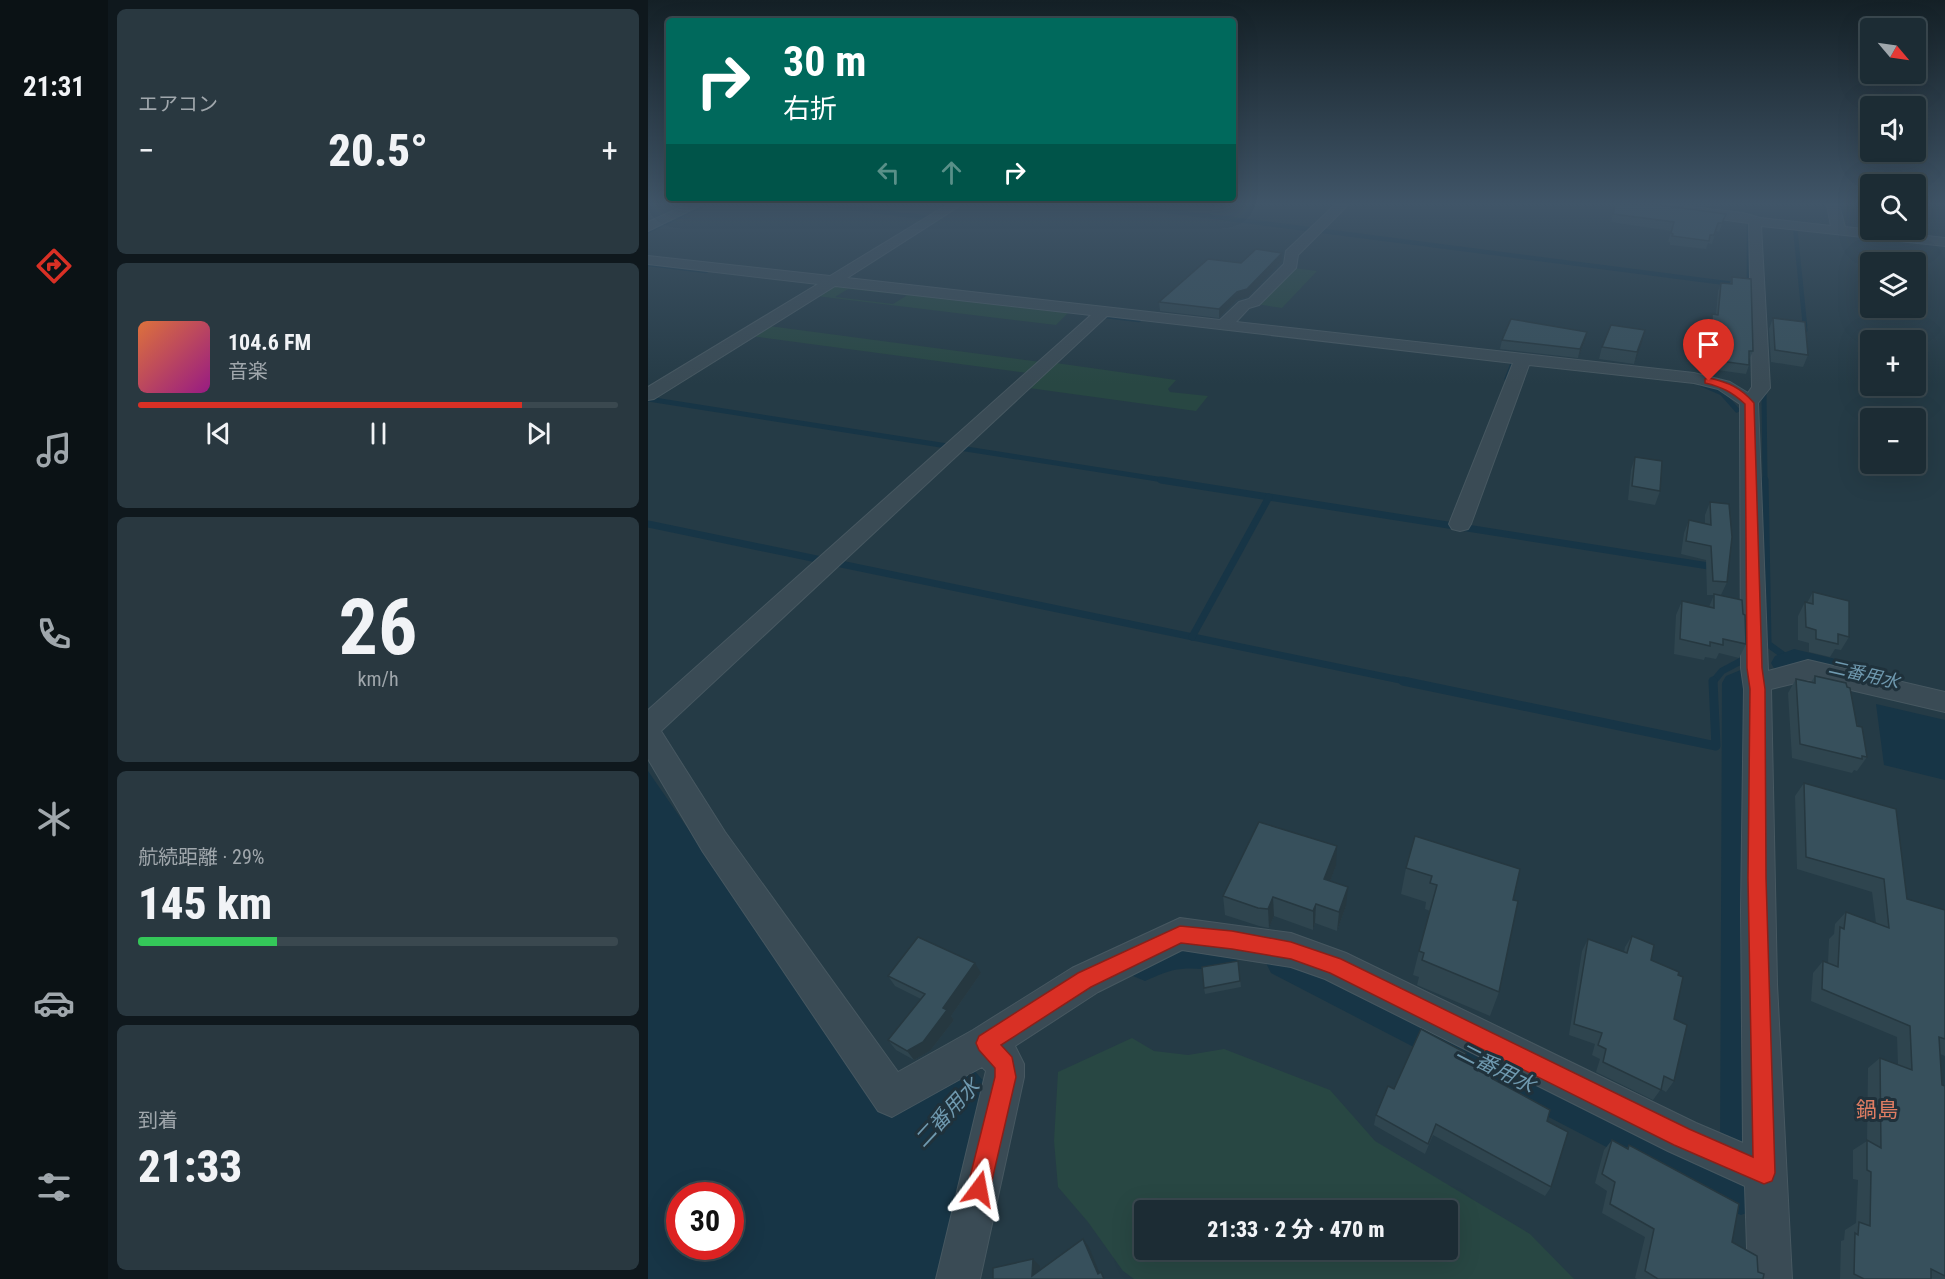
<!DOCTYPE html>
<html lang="ja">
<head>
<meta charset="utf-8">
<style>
  :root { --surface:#1c2c34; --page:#293840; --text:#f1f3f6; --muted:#a0a7ac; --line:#3a484f; --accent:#d93025 }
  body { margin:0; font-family:"Roboto Condensed","Noto Sans JP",sans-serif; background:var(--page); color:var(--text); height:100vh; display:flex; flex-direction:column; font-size:22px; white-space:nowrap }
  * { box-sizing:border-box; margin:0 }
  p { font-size:20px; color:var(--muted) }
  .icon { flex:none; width:33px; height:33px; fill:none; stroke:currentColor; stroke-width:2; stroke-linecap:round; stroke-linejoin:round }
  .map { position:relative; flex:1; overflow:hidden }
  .drawer { display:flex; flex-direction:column; gap:9px; padding:9px; background:#0f181d; width:540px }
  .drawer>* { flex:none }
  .top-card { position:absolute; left:18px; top:18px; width:570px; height:183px; border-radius:6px; box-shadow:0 6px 24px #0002,0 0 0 2px var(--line); background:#00695c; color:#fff; overflow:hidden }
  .needle { width:39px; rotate:119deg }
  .tools { position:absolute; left:1212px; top:18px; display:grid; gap:12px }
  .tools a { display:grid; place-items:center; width:66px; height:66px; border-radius:6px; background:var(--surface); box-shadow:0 6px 24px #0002,0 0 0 2px var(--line); font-size:30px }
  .speed { position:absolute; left:18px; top:1182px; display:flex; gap:12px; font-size:30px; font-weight:700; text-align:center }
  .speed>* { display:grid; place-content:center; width:78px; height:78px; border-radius:50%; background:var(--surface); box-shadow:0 6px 24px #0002,0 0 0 2px var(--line); line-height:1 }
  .speed .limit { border:9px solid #d22; background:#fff; color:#111 }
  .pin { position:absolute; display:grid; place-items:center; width:51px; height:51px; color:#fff; margin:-62px -26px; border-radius:50% 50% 50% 0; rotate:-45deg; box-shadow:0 0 6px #0007 }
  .pin .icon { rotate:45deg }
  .me { position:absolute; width:66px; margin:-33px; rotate:13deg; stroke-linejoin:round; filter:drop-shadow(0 0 4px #0008) }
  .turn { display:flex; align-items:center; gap:21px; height:126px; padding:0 18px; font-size:27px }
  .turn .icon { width:78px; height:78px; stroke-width:2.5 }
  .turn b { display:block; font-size:42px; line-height:51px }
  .lanes { display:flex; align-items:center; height:57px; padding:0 18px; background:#0003; justify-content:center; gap:30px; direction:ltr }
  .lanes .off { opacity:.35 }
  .big { font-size:45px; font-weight:800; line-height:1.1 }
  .drawer .widget { flex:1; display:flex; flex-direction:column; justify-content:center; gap:9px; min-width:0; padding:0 21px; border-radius:9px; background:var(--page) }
  .drawer .dial { align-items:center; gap:0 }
  .dial b { font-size:78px; line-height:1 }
  .song { display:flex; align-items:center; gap:18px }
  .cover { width:72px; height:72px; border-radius:9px; background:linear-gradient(135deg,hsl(20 70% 55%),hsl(310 70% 35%)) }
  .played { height:6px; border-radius:3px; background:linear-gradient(90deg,var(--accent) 80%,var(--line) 80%) }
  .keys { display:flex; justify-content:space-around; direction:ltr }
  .heat { display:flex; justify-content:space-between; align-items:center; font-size:33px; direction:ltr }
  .charge { height:9px; border-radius:4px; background:linear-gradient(90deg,#34c759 29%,var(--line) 0) }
  .trip { position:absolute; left:486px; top:1200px; width:324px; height:60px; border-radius:6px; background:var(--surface); box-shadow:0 6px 24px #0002,0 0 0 2px var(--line); font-weight:800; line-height:60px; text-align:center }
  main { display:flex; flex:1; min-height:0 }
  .menu { display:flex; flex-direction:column; width:108px; justify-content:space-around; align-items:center; background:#0b1215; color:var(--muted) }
  .menu .icon { width:42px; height:42px }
  .menu .active { color:var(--accent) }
  .menu b { font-size:27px; color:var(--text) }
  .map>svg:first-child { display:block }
</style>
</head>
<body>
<main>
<nav class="menu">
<b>21:31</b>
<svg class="icon active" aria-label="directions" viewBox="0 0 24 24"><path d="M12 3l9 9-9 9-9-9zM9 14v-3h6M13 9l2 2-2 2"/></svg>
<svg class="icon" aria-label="music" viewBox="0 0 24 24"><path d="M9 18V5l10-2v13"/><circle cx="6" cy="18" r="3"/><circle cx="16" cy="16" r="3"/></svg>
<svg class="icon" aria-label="phone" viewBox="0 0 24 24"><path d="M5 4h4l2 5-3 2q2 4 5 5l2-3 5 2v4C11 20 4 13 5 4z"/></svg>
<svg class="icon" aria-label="climate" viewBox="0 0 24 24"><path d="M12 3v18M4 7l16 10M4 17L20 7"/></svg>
<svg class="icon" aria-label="car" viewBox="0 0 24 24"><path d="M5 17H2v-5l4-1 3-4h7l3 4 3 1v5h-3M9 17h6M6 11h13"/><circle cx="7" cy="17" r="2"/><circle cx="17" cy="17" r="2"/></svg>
<svg class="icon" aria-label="filters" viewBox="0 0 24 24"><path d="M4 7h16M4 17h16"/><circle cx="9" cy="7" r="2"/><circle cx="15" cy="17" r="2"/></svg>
</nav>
<section class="drawer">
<div class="widget"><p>エアコン</p>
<div class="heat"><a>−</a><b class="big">20.5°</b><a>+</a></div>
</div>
<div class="widget">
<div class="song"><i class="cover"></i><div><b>104.6 FM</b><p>音楽</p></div></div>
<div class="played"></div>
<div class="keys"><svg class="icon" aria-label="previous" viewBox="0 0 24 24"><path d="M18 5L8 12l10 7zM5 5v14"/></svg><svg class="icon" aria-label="pause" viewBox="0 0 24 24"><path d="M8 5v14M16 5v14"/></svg><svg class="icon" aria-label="next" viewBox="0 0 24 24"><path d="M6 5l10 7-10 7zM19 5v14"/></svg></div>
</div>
<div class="widget dial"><b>26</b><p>km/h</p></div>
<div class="widget"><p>航続距離 · 29%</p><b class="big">145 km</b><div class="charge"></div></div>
<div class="widget"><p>到着</p><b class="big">21:33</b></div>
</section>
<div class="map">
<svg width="1297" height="1279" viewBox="0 0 1297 1279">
  <rect width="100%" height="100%" fill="#253b46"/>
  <g fill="#284743" fill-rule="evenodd">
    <path d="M 645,268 L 669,271 L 634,308 L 608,304 Z"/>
    <path d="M 185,286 L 420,313 L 408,325 L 168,296 ZM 200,289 L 257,295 L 258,296 L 245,304 L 187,297 Z"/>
    <path d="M 121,326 L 393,362 L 380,373 L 103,336 Z"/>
    <path d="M 408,363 L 528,380 L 520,389 L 522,392 L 560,396 L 548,411 L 381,388 Z"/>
    <path d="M 484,1038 L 506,1051 L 540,1055 L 576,1049 L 682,1090 L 727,1141 L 882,1234 L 926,1279 L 486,1279 L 475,1271 L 440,1222 L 410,1187 L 406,1141 L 410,1072 ZM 496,1210 L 800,1210 L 800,1250 L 496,1250 Z"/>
  </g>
  <g fill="#173546" fill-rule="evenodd">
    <path d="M 1228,704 L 1297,720 L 1297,780 L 1236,765 Z"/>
    <path d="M 0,771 L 238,1115 L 324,1068 L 339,1085 L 297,1279 L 0,1279 ZM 32,1196 L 82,1196 L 82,1246 L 32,1246 Z"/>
  </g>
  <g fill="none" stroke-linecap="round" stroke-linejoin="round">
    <g stroke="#173546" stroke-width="4.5">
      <path d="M 179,205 L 281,218"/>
      <path d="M 474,205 L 1101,286 L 1101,225"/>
      <path d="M 1147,227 L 1157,326"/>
      <path d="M 0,231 L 55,205"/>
      <path d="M 0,264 L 58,271"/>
      <path d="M 449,315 L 491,320"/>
    </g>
    <g stroke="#173546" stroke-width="5">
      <path d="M 1156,324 L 1157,330"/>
      <path d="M 859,379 L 866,361"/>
      <path d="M 1053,384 L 1074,393 L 1089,410"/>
      <path d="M 1116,394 L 1117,481"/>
      <path d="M 0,399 L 522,481"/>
    </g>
    <g stroke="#173546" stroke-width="7">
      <path d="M 513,480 L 1067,567"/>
      <path d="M 1117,480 L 1120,644 L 1142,660"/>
      <path d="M 0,524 L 762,682"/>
      <path d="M 544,637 L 621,497"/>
      <path d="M 1065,682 L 1074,671 L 1093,661"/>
    </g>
    <path stroke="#173546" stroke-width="9" d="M 755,681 L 1068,746 L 1065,681"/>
    <g fill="#173546" fill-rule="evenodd">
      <path d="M 1146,649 L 1200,662 L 1204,669 L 1200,676 C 1182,681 1167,667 1149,668 C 1139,669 1139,673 1127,670 L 1123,663 L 1127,656 Z"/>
      <path d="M 1095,669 L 1104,672 L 1108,679 L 1101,688 L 1114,1194 L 1108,1209 L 1093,1215 L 1078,1209 L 623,973 L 617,961 L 623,949 L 635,944 L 647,949 L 1072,1161 L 1074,683 L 1078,676 Z"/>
      <path d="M 534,936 L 574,937 L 586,942 L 592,954 L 586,966 C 569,973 552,967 534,969 C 520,970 509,976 497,981 L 485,976 L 479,964 L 485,952 L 515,939 Z"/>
    </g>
    <g stroke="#475861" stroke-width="2">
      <g id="minor">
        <path d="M 38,205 L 53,205 L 0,231 L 0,222 Z"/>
        <path d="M 299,205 L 313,205 L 199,278 L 572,320 L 591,302 L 601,299 L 636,264 L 638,251 L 687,205 L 700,205 L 650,255 L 648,268 L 611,305 L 601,308 L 588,322 L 1046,373 L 1082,382 L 1100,393 L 1104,387 L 1101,223 L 999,209 L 993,205 L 1026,205 L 1095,213 L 1112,218 L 1183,226 L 1179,205 L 1191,205 L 1197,227 L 1297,238 L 1297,246 L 1113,226 L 1122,388 L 1110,403 L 1120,671 L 1160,660 L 1297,692 L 1297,712 L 1160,680 L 1123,689 L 1129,984 L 1144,1279 L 1100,1279 L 1097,1186 L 1020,1151 L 677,979 L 643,967 L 534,950 L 450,992 L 367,1046 L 376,1064 L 376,1077 L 332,1279 L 288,1279 L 338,1071 L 334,1067 L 244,1117 L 230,1111 L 55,852 L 0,759 L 0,710 L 443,315 L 187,286 L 6,399 L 0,400 L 0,387 L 170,284 L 0,264 L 0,256 L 182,276 ZM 459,316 L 865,363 L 801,524 L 804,529 L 812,531 L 820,529 L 823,524 L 881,365 L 1046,383 L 1070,389 L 1092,404 L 1093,668 L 1096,689 L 1093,910 L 1095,1143 L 1048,1123 L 698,953 L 643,933 L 532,918 L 424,968 L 325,1030 L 250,1072 L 77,832 L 13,731 Z"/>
      </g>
    </g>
    <use href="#minor" fill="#3a4b55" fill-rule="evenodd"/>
  </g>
  <g fill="#2f454f">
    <path d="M 967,205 L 1078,214 L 1071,232 L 1068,231 L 1064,244 L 1060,243 L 1058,249 L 1022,245 L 1022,242 L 1020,242 L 1023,231 L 963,222 Z"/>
    <path d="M 1042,205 L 1073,205 L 1072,208 Z"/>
    <path d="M 634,261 L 600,297 L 589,300 L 571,318 L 512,311 L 511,302 L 593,263 Z"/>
    <path d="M 1084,277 L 1105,351 L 1101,360 L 1101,365 L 1098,374 L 1062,369 L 1062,356 L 1042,353 L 1043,333 L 1046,324 L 1061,326 L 1064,314 L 1068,315 L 1070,291 L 1073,283 L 1082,284 Z"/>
    <path d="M 1125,318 L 1160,355 L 1155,367 L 1123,362 L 1121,329 Z"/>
    <path d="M 997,330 L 986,364 L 951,359 L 954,347 Z"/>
    <path d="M 854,340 L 937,341 L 930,358 L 852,349 Z"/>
    <path d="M 987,457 L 1012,491 L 1007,505 L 980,500 L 983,470 Z"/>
    <path d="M 1062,502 L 1079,582 L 1073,595 L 1069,595 L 1095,614 L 1098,644 L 1091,658 L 1071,653 L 1068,659 L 1057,657 L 1056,660 L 1026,654 L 1028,615 L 1034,601 L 1061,607 L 1066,595 L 1059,595 L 1058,560 L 1033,554 L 1036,533 L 1041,520 L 1057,524 L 1057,515 Z"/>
    <path d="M 1165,592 L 1201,637 L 1193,650 L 1187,649 L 1182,657 L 1161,652 L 1161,643 L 1150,640 L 1150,616 L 1157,602 L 1159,603 Z"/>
    <path d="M 1167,676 L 1199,687 L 1219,757 L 1209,771 L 1206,770 L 1204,773 L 1144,758 L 1140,693 L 1148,679 L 1163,682 Z"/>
    <path d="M 1156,783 L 1259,899 L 1297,910 L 1297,1056 L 1292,1054 L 1294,1085 L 1297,1086 L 1297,1279 L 1192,1279 L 1193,1241 L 1196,1240 L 1197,1230 L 1208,1223 L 1210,1180 L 1205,1179 L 1205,1150 L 1219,1141 L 1220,1068 L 1232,1058 L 1250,1065 L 1249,1037 L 1163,1001 L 1165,973 L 1175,961 L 1180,963 L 1181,939 L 1186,934 L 1187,924 L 1198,912 L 1228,923 L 1224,892 L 1149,869 L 1147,796 Z"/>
    <path d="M 688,866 L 682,881 L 698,906 L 689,931 L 667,923 L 665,930 L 626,916 L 621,928 L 611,926 L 577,915 L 575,896 Z"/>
    <path d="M 758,868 L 865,900 L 851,992 L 842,1016 L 769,985 L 771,977 L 765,975 L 771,951 L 782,911 L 777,909 L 778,902 L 753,894 Z"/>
    <path d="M 984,936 L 1003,960 L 1026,1019 L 1026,1081 L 1018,1092 L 1013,1089 L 1005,1100 L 948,1072 L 952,1059 L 944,1055 L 947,1044 L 921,1035 L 934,951 L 940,939 L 976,952 L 977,947 Z"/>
    <path d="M 590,961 L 593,987 L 557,994 L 556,988 Z"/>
    <path d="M 333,973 L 303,1016 L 306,1020 L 282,1051 L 266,1060 L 248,1050 L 240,1040 L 273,999 L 247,986 L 240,976 Z"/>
    <path d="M 816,1058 L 845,1079 L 899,1121 L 903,1187 L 897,1196 L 785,1135 L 777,1154 L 726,1125 L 728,1115 L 746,1089 Z"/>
    <path d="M 964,1140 L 979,1148 L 981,1145 L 1084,1242 L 1115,1279 L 989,1279 L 987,1278 L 997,1237 L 954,1213 L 959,1191 L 947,1183 L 956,1150 Z"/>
  </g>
  <g fill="#263840">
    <path d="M 634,253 L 634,261 L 600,297 L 589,300 L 571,318 L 571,309 Z"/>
    <path d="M 997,330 L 994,342 L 986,364 L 989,352 Z"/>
    <path d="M 939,332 L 937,341 L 930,358 L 932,349 Z"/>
    <path d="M 689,846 L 688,866 L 675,899 L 676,879 Z"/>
    <path d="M 700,887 L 698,906 L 689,931 L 691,912 Z"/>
    <path d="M 625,897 L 626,916 L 621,928 L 620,909 Z"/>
    <path d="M 668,904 L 667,923 L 665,930 L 665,911 Z"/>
    <path d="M 327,963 L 333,973 L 303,1016 L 306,1020 L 282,1051 L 266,1060 L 259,1051 L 295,1008 Z"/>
    <path d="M 435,1239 L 441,1247 L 454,1279 L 450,1274 Z"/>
    <path d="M 385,1259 L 392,1266 L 392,1279 L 384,1276 Z"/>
  </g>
  <g fill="#37505c" stroke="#263840" stroke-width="1.5">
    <path d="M 967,205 L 1011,205 L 1078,214 L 1074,223 L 1070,223 L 1066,235 L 1062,235 L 1061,241 L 1024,236 L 1025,234 L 1023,233 L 1026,222 L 965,214 Z"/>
    <path d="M 608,249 L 634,253 L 599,289 L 589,292 L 571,309 L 511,302 L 560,259 L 593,263 Z"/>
    <path d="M 1084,277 L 1103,279 L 1105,351 L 1101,351 L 1101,365 L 1065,360 L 1065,347 L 1045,344 L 1046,324 L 1064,326 L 1064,314 L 1070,315 L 1073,283 L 1084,284 Z"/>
    <path d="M 1125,318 L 1157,322 L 1160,355 L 1127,350 Z"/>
    <path d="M 863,319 L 939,332 L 932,349 L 854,340 Z"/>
    <path d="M 963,325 L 997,330 L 989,352 L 954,347 Z"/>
    <path d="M 987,457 L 1014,461 L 1012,491 L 984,486 Z"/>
    <path d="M 1062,502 L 1081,504 L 1084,537 L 1079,582 L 1065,581 L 1063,546 L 1038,541 L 1041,520 L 1063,525 Z"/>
    <path d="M 1165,592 L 1201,601 L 1201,637 L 1190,634 L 1190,644 L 1168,639 L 1168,630 L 1158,627 L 1157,602 L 1165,604 Z"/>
    <path d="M 1066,594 L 1094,600 L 1095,614 L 1097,615 L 1098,644 L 1075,639 L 1075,645 L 1062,642 L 1062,646 L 1032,639 L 1034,601 L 1066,608 Z"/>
    <path d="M 1167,676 L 1198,683 L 1199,687 L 1202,688 L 1209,726 L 1214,727 L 1219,757 L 1214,756 L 1214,759 L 1152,744 L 1148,679 L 1167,683 Z"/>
    <path d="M 1156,783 L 1248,809 L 1259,899 L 1297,910 L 1297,1039 L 1291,1037 L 1294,1085 L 1297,1086 L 1297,1276 L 1283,1269 L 1283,1279 L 1216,1279 L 1206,1274 L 1207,1233 L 1210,1235 L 1211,1222 L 1222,1226 L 1223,1172 L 1219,1170 L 1219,1140 L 1233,1148 L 1232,1058 L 1264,1070 L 1262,1026 L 1174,989 L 1175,961 L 1190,967 L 1192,927 L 1196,929 L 1198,912 L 1241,928 L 1236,879 L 1158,857 Z"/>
    <path d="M 611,822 L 689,846 L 676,879 L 700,887 L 691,912 L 668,904 L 665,911 L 625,897 L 620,909 L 610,908 L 575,896 Z"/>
    <path d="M 767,836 L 872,869 L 865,900 L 870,901 L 851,992 L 774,960 L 776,953 L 771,951 L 789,885 L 782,883 L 784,876 L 758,868 Z"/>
    <path d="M 984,936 L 1006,945 L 1003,960 L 1031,972 L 1030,975 L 1035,977 L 1026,1019 L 1039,1025 L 1026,1081 L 1016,1076 L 1013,1090 L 955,1062 L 958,1049 L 950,1045 L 954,1033 L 926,1024 L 940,939 L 979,953 Z"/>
    <path d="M 270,937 L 327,963 L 295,1008 L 299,1010 L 275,1042 L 259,1051 L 240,1040 L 277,994 L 240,976 Z"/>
    <path d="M 590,961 L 592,981 L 556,988 L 554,967 Z"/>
    <path d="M 773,1029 L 818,1053 L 816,1058 L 846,1074 L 845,1079 L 902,1110 L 899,1121 L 920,1132 L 903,1187 L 788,1124 L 780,1144 L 728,1115 L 740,1086 L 746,1089 Z"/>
    <path d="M 964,1140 L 980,1149 L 981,1145 L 1091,1204 L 1084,1242 L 1109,1256 L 1110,1272 L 1116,1274 L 1115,1279 L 1010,1279 L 997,1271 L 1006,1229 L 962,1204 L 967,1182 L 954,1174 Z"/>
    <path d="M 435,1239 L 450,1274 L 453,1272 L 456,1279 L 345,1279 L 345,1268 L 385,1259 L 384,1276 Z"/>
  </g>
  <linearGradient id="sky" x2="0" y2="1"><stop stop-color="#142026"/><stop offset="0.53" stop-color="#405568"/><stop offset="1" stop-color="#405568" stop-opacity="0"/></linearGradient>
  <rect width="1297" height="384" fill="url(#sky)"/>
  <path fill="#d93025" stroke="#8d1f18" stroke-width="1.5" d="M 1061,378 C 1080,382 1093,388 1106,403 L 1114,668 L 1117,689 L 1118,878 L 1127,1173 L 1124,1181 L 1116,1184 L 1026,1145 L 682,973 L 643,959 L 584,949 L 533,943 L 443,987 L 353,1045 L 364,1057 L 368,1077 L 342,1189 L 339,1197 L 331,1200 L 323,1197 L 319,1189 L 347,1077 L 347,1068 L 331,1050 L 328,1043 L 331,1036 L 430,973 L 532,926 L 584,931 L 643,942 L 693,959 L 1041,1129 L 1105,1157 L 1100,878 L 1102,689 L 1099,668 L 1097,404 C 1084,392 1074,387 1057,383 L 1057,379 Z"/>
  <g text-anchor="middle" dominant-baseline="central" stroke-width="6" stroke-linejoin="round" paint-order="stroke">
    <g font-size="18" font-style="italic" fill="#6f99af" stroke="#1f313b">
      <text transform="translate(1216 674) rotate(13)">二番用水</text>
    </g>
    <g font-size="21" font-style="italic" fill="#6f99af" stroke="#1f313b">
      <text transform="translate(848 1068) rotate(27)">二番用水</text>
      <text transform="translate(299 1113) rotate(-47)">二番用水</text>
    </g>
    <g font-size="21" fill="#df7d63" stroke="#1f313b">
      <text x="1229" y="1110">鍋島</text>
    </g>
  </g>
</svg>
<div class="tools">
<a><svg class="needle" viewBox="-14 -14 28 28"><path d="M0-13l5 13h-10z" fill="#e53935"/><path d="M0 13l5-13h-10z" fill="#a0a7ac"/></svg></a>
<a><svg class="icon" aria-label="sound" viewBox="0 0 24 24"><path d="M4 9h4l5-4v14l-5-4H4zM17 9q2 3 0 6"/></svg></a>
<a><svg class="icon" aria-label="search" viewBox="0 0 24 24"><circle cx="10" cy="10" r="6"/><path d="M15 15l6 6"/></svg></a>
<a><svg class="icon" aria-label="layers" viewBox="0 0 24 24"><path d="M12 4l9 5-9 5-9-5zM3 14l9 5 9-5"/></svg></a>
<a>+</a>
<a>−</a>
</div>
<div class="speed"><div class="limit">30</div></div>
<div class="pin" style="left:1061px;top:381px;background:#d93025"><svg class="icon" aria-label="arrive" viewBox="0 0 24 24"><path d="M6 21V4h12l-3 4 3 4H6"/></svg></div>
<svg class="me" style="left:331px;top:1189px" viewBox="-20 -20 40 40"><path d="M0-17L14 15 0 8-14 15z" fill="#d93025" stroke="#fff" stroke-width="4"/></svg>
<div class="trip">21:33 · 2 分 · 470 m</div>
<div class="top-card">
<div class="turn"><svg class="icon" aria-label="right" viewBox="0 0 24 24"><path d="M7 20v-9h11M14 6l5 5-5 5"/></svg><div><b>30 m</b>右折</div></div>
<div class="lanes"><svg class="icon off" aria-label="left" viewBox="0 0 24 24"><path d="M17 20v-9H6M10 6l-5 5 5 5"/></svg><svg class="icon off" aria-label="ahead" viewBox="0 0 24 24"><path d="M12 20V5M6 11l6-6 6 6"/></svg><svg class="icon" aria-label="right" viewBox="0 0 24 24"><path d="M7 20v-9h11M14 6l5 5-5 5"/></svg></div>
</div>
</div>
</main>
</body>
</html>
